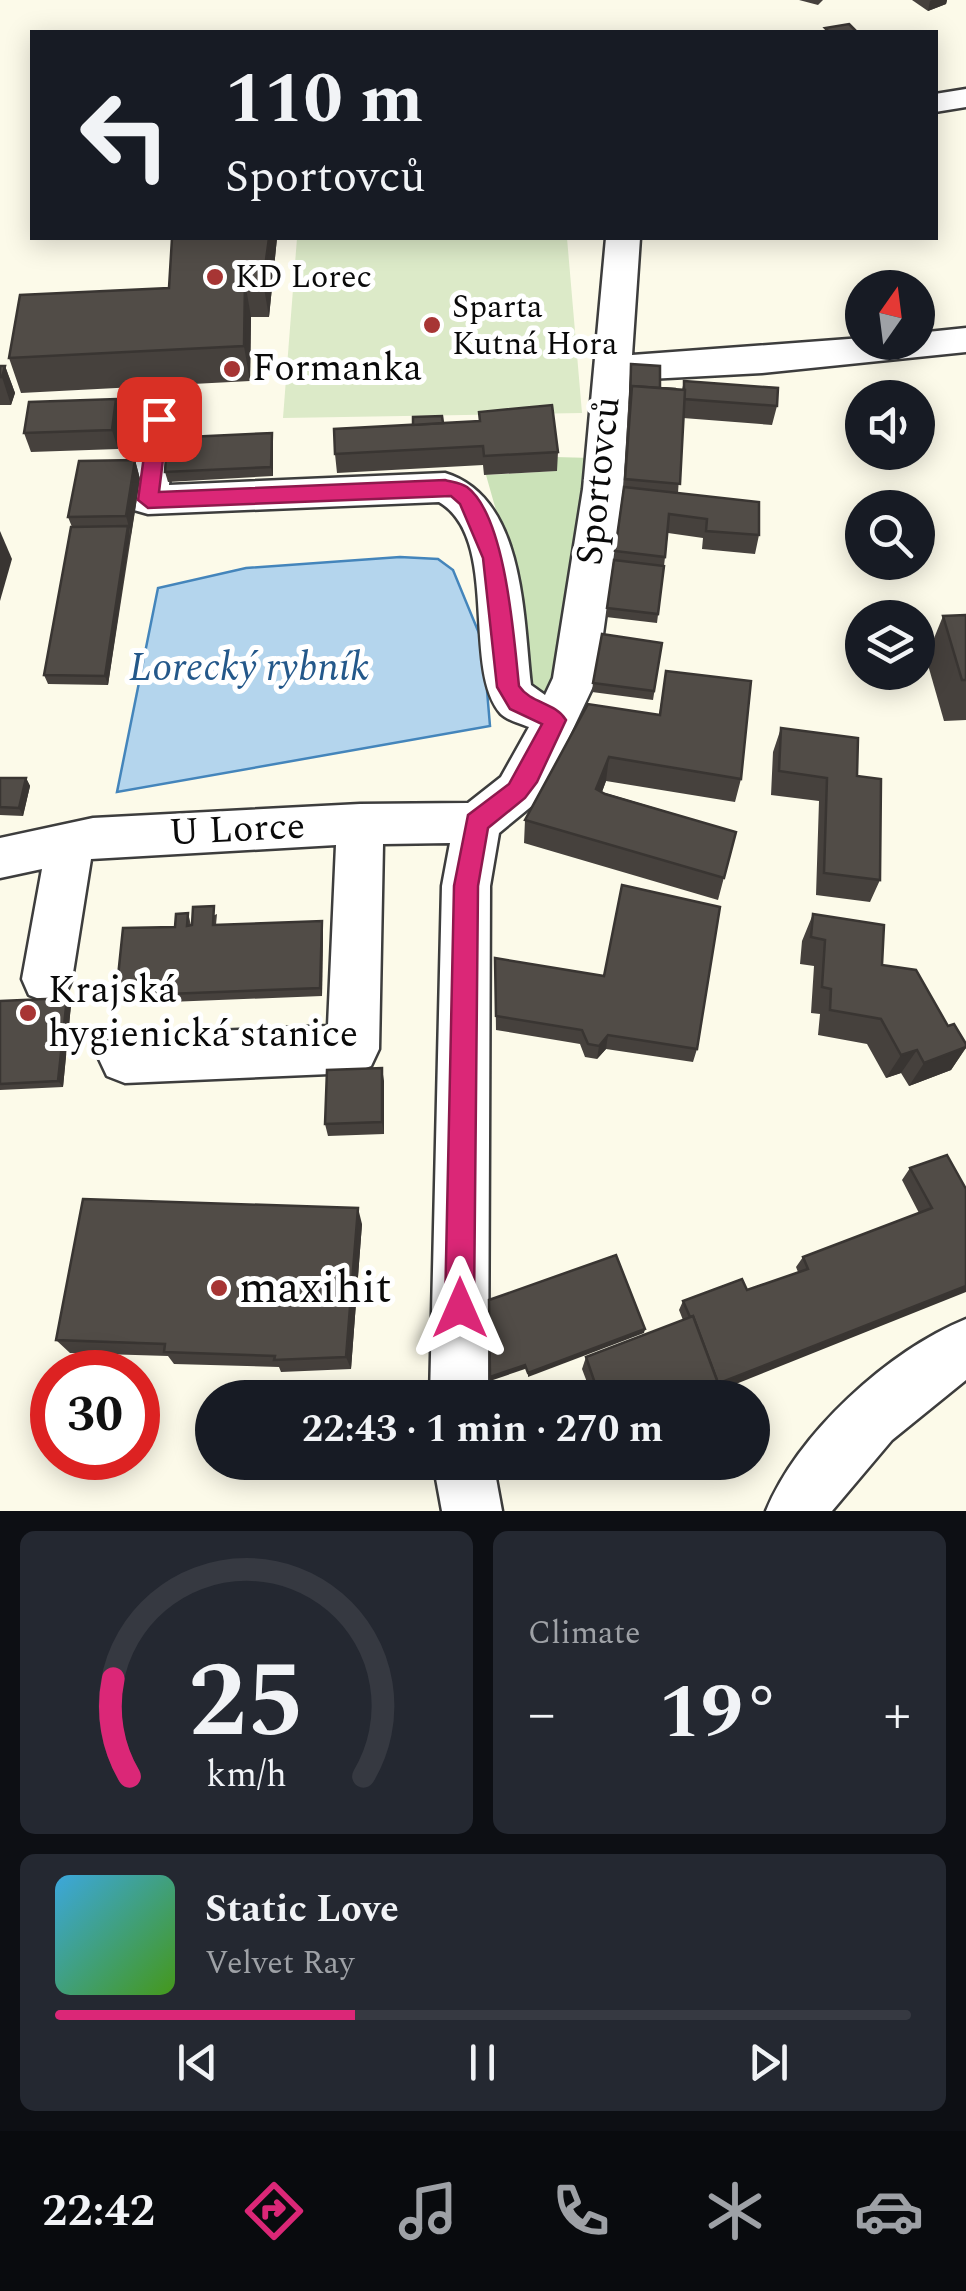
<!DOCTYPE html>
<html lang="en">
<head>
<meta charset="utf-8">
<style>
  :root { --surface:#171b24; --page:#242831; --text:#f1f3f6; --muted:#9ea1a6; --line:#363941; --accent:#db2777 }
  body { margin:0; font-family:Spectral,serif; background:var(--page); color:var(--text); height:100vh; display:flex; flex-direction:column; font-size:38px; white-space:nowrap }
  * { box-sizing:border-box; margin:0 }
  p { font-size:32px; color:var(--muted) }
  .icon { flex:none; width:55px; height:55px; fill:none; stroke:currentColor; stroke-width:2; stroke-linecap:round; stroke-linejoin:round }
  .map { position:relative; height:1511px; overflow:hidden }
  .side { display:flex; flex-direction:column; gap:20px; padding:20px; background:#0d0f14; flex:1 }
  .side>* { flex:none }
  .top-card { position:absolute; left:30px; top:30px; width:908px; height:210px; border-radius:0px; box-shadow:0 5px 25px #0003; background:#171b24; color:var(--text); overflow:hidden }
  .needle { width:65px; rotate:14deg }
  .buttons { position:absolute; left:845px; top:270px; display:grid; gap:20px }
  .buttons a { display:grid; place-items:center; width:90px; height:90px; border-radius:50%; background:var(--surface); box-shadow:0 5px 25px #0003; font-size:50px }
  .speed { position:absolute; left:30px; top:1350px; display:flex; gap:20px; font-size:50px; font-weight:700; text-align:center }
  .speed>* { display:grid; place-content:center; width:130px; height:130px; border-radius:50%; background:var(--surface); box-shadow:0 5px 25px #0003; line-height:1 }
  .speed .limit { border:15px solid #d22; background:#fff; color:#111 }
  .pin { position:absolute; display:grid; place-items:center; width:85px; height:85px; color:#fff; margin:-42px; border-radius:20px; box-shadow:0 5px 15px #0006 }
  .me { position:absolute; width:110px; margin:-55px; rotate:0deg; stroke-linejoin:round; filter:drop-shadow(0 0 8px #0008) }
  .turn { display:flex; align-items:center; gap:35px; height:210px; padding:0 30px; font-size:45px }
  .turn .icon { width:130px; height:130px; stroke-width:2.5 }
  .turn b { display:block; font-size:70px; line-height:85px }
  .big { font-size:75px; font-weight:700; line-height:1.1 }
  .side .widget { flex:1; display:flex; flex-direction:column; justify-content:center; gap:15px; min-width:0; padding:0 35px; border-radius:15px; background:var(--page) }
  .side .dial { align-items:center; gap:0 }
  .dial svg { height:260px; overflow:visible; fill:none; stroke:var(--line); stroke-width:7; stroke-linecap:round; text-anchor:middle }
  .dial text { fill:var(--text); stroke:none }
  .song { display:flex; align-items:center; gap:30px }
  .cover { width:120px; height:120px; border-radius:15px; background:linear-gradient(135deg,hsl(200 70% 55%),hsl(100 70% 35%)) }
  .played { height:10px; border-radius:5px; background:linear-gradient(90deg,var(--accent) 35%,var(--line) 35%) }
  .keys { display:flex; justify-content:space-around; direction:ltr }
  .heat { display:flex; justify-content:space-between; align-items:center; font-size:55px; direction:ltr }
  .side .tiles { flex:1; display:grid; gap:20px; grid-template-columns:1fr 1fr }
  .widget:last-child { grid-column:span 2 }
  .trip { position:absolute; left:195px; top:1380px; width:575px; height:100px; border-radius:50px; background:var(--surface); box-shadow:0 5px 25px #0003; font-weight:700; line-height:100px; text-align:center }
  .tab-bar { display:flex; height:160px; justify-content:space-around; align-items:center; background:#090b0e; color:var(--muted) }
  .tab-bar .icon { width:70px; height:70px }
  .tab-bar .on { color:var(--accent) }
  .tab-bar b { font-size:45px; color:var(--text) }
  .map>svg:first-child { display:block }
</style>
</head>
<body>
<div class="map">
<svg width="966" height="1511" viewBox="0 0 966 1511">
  <rect width="100%" height="100%" fill="#fcfae9"/>
  <path fill="#cbe2b8" d="M 555,457 L 592,458 L 556,680 L 543,694 L 528,693 L 507,549 L 486,475 L 556,471 Z"/>
  <path fill="#dceac8" d="M 297,238 L 567,238 L 582,413 L 283,418 Z"/>
  <path fill="#b4d5ed" stroke="#4485bb" stroke-width="2.5" d="M 400,557 L 438,559 L 453,570 L 483,643 L 490,726 L 117,792 L 158,588 L 246,568 Z"/>
  <g fill="none" stroke-linecap="round" stroke-linejoin="round">
    <g stroke="#3d3d3d" stroke-width="5">
      <g id="minor">
        <path d="M 966,89 L 966,107 L 935,112 L 935,94 Z"/>
        <path d="M 606,238 L 640,238 L 632,355 L 862,338 L 862,342 L 918,342 L 918,333 L 966,328 L 966,352 L 762,373 L 630,380 L 623,489 L 597,678 L 545,788 L 533,805 L 499,833 L 490,886 L 488,1398 L 430,1398 L 442,886 L 450,843 L 383,844 L 379,1049 L 371,1066 L 353,1073 L 125,1083 L 107,1076 L 99,1059 L 107,1042 L 125,1035 L 328,1026 L 336,845 L 91,859 L 72,979 L 65,995 L 47,1002 L 29,995 L 22,979 L 42,869 L 0,878 L 0,838 L 93,818 L 360,804 L 468,803 L 501,777 L 529,727 C 521,724 507,720 501,714 C 461,669 501,538 439,502 L 148,514 L 134,510 C 121,487 137,409 151,386 L 164,382 L 177,386 L 183,395 L 172,443 L 169,485 L 445,473 C 525,497 523,617 531,685 L 545,695 L 553,678 L 583,489 Z"/>
        <path d="M 966,1319 L 966,1380 L 892,1440 L 832,1511 L 766,1511 C 798,1433 888,1351 966,1319 Z"/>
        <path d="M 433,1462 L 493,1462 L 502,1511 L 442,1511 Z"/>
      </g>
    </g>
    <use href="#minor" fill="#fff" fill-rule="evenodd"/>
  </g>
  <g fill="#46413d">
    <path d="M 799,0 L 823,0 L 818,5 Z"/>
    <path d="M 912,0 L 947,0 L 946,4 L 928,11 Z"/>
    <path d="M 277,238 L 269,317 L 251,317 L 250,381 L 21,393 L 9,358 Z"/>
    <path d="M 0,366 L 5,366 L 15,393 L 11,405 L 0,405 Z"/>
    <path d="M 630,374 L 660,388 L 682,390 L 684,381 L 777,406 L 772,425 L 683,418 L 678,493 L 759,535 L 755,554 L 702,549 L 703,538 L 668,533 L 657,623 L 606,617 L 623,497 Z"/>
    <path d="M 479,412 L 558,452 L 557,471 L 484,475 L 483,465 L 337,473 L 335,454 L 443,423 L 479,421 Z"/>
    <path d="M 121,418 L 118,449 L 31,452 L 24,433 Z"/>
    <path d="M 273,442 L 273,476 L 168,482 L 165,472 Z"/>
    <path d="M 135,460 L 140,479 L 108,685 L 48,684 L 44,675 L 72,527 L 68,517 Z"/>
    <path d="M 966,615 L 966,720 L 944,721 L 926,658 L 943,616 Z"/>
    <path d="M 662,643 L 653,700 L 592,692 L 593,683 Z"/>
    <path d="M 666,671 L 741,779 L 735,802 L 606,781 L 602,792 L 736,832 L 718,900 L 524,843 L 525,820 L 659,715 Z"/>
    <path d="M 781,728 L 857,776 L 880,880 L 870,902 L 816,895 L 819,801 L 771,795 L 773,752 Z"/>
    <path d="M 0,778 L 26,778 L 30,786 L 23,816 L 0,815 Z"/>
    <path d="M 188,913 L 191,925 L 217,914 L 216,925 L 322,921 L 323,929 L 322,996 L 119,1004 L 116,996 Z"/>
    <path d="M 813,914 L 882,965 L 966,1044 L 966,1048 L 951,1070 L 909,1086 L 901,1073 L 886,1078 L 867,1044 L 818,1035 L 820,1014 L 811,1013 L 814,966 L 800,964 L 802,941 Z"/>
    <path d="M 495,958 L 697,1049 L 693,1062 L 606,1049 L 597,1059 L 585,1057 L 580,1044 L 496,1030 Z"/>
    <path d="M 67,998 L 71,1005 L 63,1087 L 0,1090 L 0,1001 Z"/>
    <path d="M 384,1081 L 384,1134 L 328,1136 L 325,1124 Z"/>
    <path d="M 910,1168 L 966,1189 L 711,1394 L 701,1398 L 593,1398 L 582,1369 L 586,1357 L 683,1320 L 679,1310 L 683,1301 L 747,1290 L 798,1272 L 796,1267 L 803,1257 L 919,1213 L 902,1180 Z"/>
    <path d="M 362,1224 L 351,1369 L 281,1372 L 279,1367 L 174,1364 L 168,1356 L 70,1353 L 56,1340 Z"/>
  </g>
  <g fill="#393532">
    <path d="M 932,0 L 947,0 L 946,4 L 928,11 L 930,1 Z"/>
    <path d="M 269,238 L 277,238 L 269,317 L 263,282 Z"/>
    <path d="M 245,282 L 251,317 L 250,381 L 244,346 Z"/>
    <path d="M 5,366 L 15,393 L 11,405 L 2,377 Z"/>
    <path d="M 116,399 L 121,418 L 118,449 L 112,430 Z"/>
    <path d="M 272,433 L 273,442 L 273,476 L 271,467 Z"/>
    <path d="M 135,460 L 140,479 L 131,535 L 126,516 Z"/>
    <path d="M 128,526 L 130,536 L 108,685 L 105,676 Z"/>
    <path d="M 0,531 L 12,559 L 0,601 Z"/>
    <path d="M 609,757 L 606,781 L 594,813 L 596,789 Z"/>
    <path d="M 26,778 L 30,786 L 23,816 L 19,808 Z"/>
    <path d="M 322,921 L 323,929 L 322,996 L 320,988 Z"/>
    <path d="M 67,998 L 71,1005 L 63,1087 L 58,1081 Z"/>
    <path d="M 608,1035 L 606,1049 L 597,1059 L 599,1046 Z"/>
    <path d="M 966,1047 L 951,1070 L 909,1086 L 924,1063 Z"/>
    <path d="M 917,1050 L 901,1073 L 886,1078 L 901,1055 Z"/>
    <path d="M 382,1068 L 384,1081 L 384,1134 L 382,1122 Z"/>
    <path d="M 358,1208 L 362,1224 L 351,1369 L 346,1357 Z"/>
    <path d="M 966,1286 L 966,1292 L 701,1398 L 681,1398 Z"/>
    <path d="M 645,1329 L 644,1333 L 528,1377 L 528,1373 Z"/>
    <path d="M 525,1365 L 525,1369 L 490,1381 L 490,1377 Z"/>
  </g>
  <g fill="#514c47" stroke="#393532" stroke-width="2.5">
    <path d="M 849,24 L 857,32 L 829,32 L 825,28 Z"/>
    <path d="M 172,238 L 269,238 L 263,282 L 245,282 L 244,346 L 9,358 L 20,295 L 169,288 Z"/>
    <path d="M 631,364 L 660,366 L 660,388 L 676,389 L 632,386 L 630,404 Z"/>
    <path d="M 0,366 L 5,366 L 2,377 L 0,377 Z"/>
    <path d="M 684,381 L 778,388 L 777,406 L 684,399 Z"/>
    <path d="M 632,386 L 685,390 L 680,484 L 625,479 Z"/>
    <path d="M 116,399 L 112,430 L 24,433 L 29,402 Z"/>
    <path d="M 552,405 L 558,452 L 484,456 L 483,446 L 335,454 L 334,429 L 480,421 L 479,412 Z"/>
    <path d="M 442,416 L 443,423 L 413,425 L 413,417 Z"/>
    <path d="M 272,433 L 271,467 L 165,472 L 167,438 Z"/>
    <path d="M 135,460 L 126,516 L 68,517 L 79,461 Z"/>
    <path d="M 624,487 L 759,502 L 759,535 L 706,531 L 707,519 L 669,514 L 665,557 L 615,551 Z"/>
    <path d="M 128,526 L 105,676 L 44,675 L 71,527 Z"/>
    <path d="M 614,560 L 664,566 L 658,614 L 607,608 Z"/>
    <path d="M 966,615 L 966,680 L 962,680 L 943,616 Z"/>
    <path d="M 602,634 L 662,643 L 654,691 L 593,683 Z"/>
    <path d="M 666,671 L 751,681 L 741,779 L 609,757 L 596,789 L 605,794 L 736,832 L 724,878 L 525,820 L 588,704 L 660,715 Z"/>
    <path d="M 781,728 L 858,738 L 857,776 L 881,779 L 880,880 L 824,873 L 827,778 L 779,771 Z"/>
    <path d="M 0,778 L 26,778 L 19,808 L 0,807 Z"/>
    <path d="M 622,885 L 720,907 L 697,1049 L 608,1035 L 599,1046 L 588,1044 L 582,1030 L 496,1016 L 495,958 L 604,976 Z"/>
    <path d="M 214,906 L 213,925 L 322,921 L 320,988 L 116,996 L 123,928 L 175,927 L 176,914 L 188,913 L 187,926 L 192,925 L 193,907 Z"/>
    <path d="M 813,914 L 884,925 L 882,965 L 916,970 L 948,1026 L 954,1024 L 966,1044 L 966,1047 L 924,1063 L 917,1050 L 901,1055 L 881,1019 L 830,1010 L 831,989 L 822,987 L 825,940 L 811,937 Z"/>
    <path d="M 67,998 L 58,1081 L 0,1084 L 0,1001 Z"/>
    <path d="M 382,1068 L 382,1122 L 325,1124 L 327,1070 Z"/>
    <path d="M 947,1155 L 966,1189 L 966,1286 L 717,1384 L 718,1383 L 693,1316 L 690,1317 L 683,1301 L 742,1279 L 747,1290 L 808,1269 L 803,1257 L 932,1208 L 910,1168 Z"/>
    <path d="M 83,1199 L 358,1208 L 346,1357 L 274,1360 L 275,1356 L 164,1352 L 165,1344 L 56,1340 Z"/>
    <path d="M 616,1255 L 645,1329 L 528,1373 L 525,1365 L 490,1377 L 489,1300 Z"/>
    <path d="M 693,1316 L 718,1383 L 681,1398 L 600,1398 L 586,1357 Z"/>
  </g>
  <path fill="#db2777" stroke="#8e194d" stroke-width="2.5" d="M 159,412 L 168,419 L 159,492 L 445,480 C 452,482 461,483 467,487 C 506,516 514,639 519,686 C 531,704 555,702 566,720 L 537,782 L 525,798 L 488,828 L 478,886 L 474,1308 L 470,1318 L 460,1322 L 450,1318 L 445,1308 L 454,886 L 468,815 L 509,784 L 542,724 L 510,709 L 497,687 L 483,558 L 460,504 L 451,496 L 148,508 L 138,500 L 149,419 Z"/>
  <g fill="#a73534" stroke="#fff" stroke-width="4">
    <circle cx="215" cy="277" r="10"/>
    <circle cx="432" cy="325" r="10"/>
    <circle cx="232" cy="369" r="10"/>
    <circle cx="28" cy="1013" r="10"/>
    <circle cx="219" cy="1288" r="10"/>
  </g>
  <g text-anchor="middle" dominant-baseline="central" stroke-width="10" stroke-linejoin="round" paint-order="stroke">
    <g font-size="32" fill="#0a0a0a" stroke="#fff" text-anchor="start">
      <text x="235" y="277">KD Lorec</text>
      <text x="452" y="307">Sparta<tspan x="452" dy="37">Kutná Hora</tspan></text>
    </g>
    <g font-size="38" fill="#0a0a0a" stroke="#fff" text-anchor="start">
      <text x="252" y="369">Formanka</text>
      <text x="48" y="991">Krajská<tspan x="48" dy="44">hygienická stanice</tspan></text>
    </g>
    <g font-size="38" fill="#0a0a0a" stroke="#fff">
      <text transform="translate(599 481) rotate(-84)">Sportovců</text>
      <text transform="translate(237 830) rotate(-3)">U Lorce</text>
    </g>
    <g font-size="40" font-style="italic" fill="#24588a" stroke="#fff">
      <text x="249" y="668">Lorecký rybník</text>
    </g>
    <g font-size="45" fill="#0a0a0a" stroke="#fff" text-anchor="start">
      <text x="239" y="1288">maxihit</text>
    </g>
  </g>
</svg>
<div class="buttons">
<a><svg class="needle" viewBox="-14 -14 28 28"><path d="M0-13l5 13h-10z" fill="#e53935"/><path d="M0 13l5-13h-10z" fill="#9ea1a6"/></svg></a>
<a><svg class="icon" aria-label="sound" viewBox="0 0 24 24"><path d="M4 9h4l5-4v14l-5-4H4zM17 9q2 3 0 6"/></svg></a>
<a><svg class="icon" aria-label="search" viewBox="0 0 24 24"><circle cx="10" cy="10" r="6"/><path d="M15 15l6 6"/></svg></a>
<a><svg class="icon" aria-label="layers" viewBox="0 0 24 24"><path d="M12 4l9 5-9 5-9-5zM3 14l9 5 9-5"/></svg></a>
</div>
<div class="speed"><div class="limit">30</div></div>
<div class="pin" style="left:159px;top:419px;background:#d93025"><svg class="icon" aria-label="arrive" viewBox="0 0 24 24"><path d="M6 21V4h12l-3 4 3 4H6"/></svg></div>
<svg class="me" style="left:460px;top:1308px" viewBox="-20 -20 40 40"><path d="M0-17L14 15 0 8-14 15z" fill="#db2777" stroke="#fff" stroke-width="4"/></svg>
<div class="trip">22:43 · 1 min · 270 m</div>
<div class="top-card">
<div class="turn"><svg class="icon" aria-label="left" viewBox="0 0 24 24"><path d="M17 20v-9H6M10 6l-5 5 5 5"/></svg><div><b>110 m</b>Sportovců</div></div>
</div>
</div>
<section class="side">
<div class="tiles">
<div class="widget dial"><svg viewBox="0 0 100 80">
<path d="M14 69A42 42 0 1 1 86 69"/>
<path d="M14 69A42 42 0 0 1 9 39" stroke="#db2777"/>
<text x="50" y="56" font-size="32" font-weight="700">25</text>
<text x="50" y="72" font-size="11">km/h</text>
</svg></div>
<div class="widget"><p>Climate</p>
<div class="heat"><a>−</a><b class="big">19°</b><a>+</a></div>
</div>
<div class="widget">
<div class="song"><i class="cover"></i><div><b>Static Love</b><p>Velvet Ray</p></div></div>
<div class="played"></div>
<div class="keys"><svg class="icon" aria-label="previous" viewBox="0 0 24 24"><path d="M18 5L8 12l10 7zM5 5v14"/></svg><svg class="icon" aria-label="pause" viewBox="0 0 24 24"><path d="M8 5v14M16 5v14"/></svg><svg class="icon" aria-label="next" viewBox="0 0 24 24"><path d="M6 5l10 7-10 7zM19 5v14"/></svg></div>
</div>
</div>
</section>
<nav class="tab-bar">
<b>22:42</b>
<svg class="icon on" aria-label="directions" viewBox="0 0 24 24"><path d="M12 3l9 9-9 9-9-9zM9 14v-3h6M13 9l2 2-2 2"/></svg>
<svg class="icon" aria-label="music" viewBox="0 0 24 24"><path d="M9 18V5l10-2v13"/><circle cx="6" cy="18" r="3"/><circle cx="16" cy="16" r="3"/></svg>
<svg class="icon" aria-label="phone" viewBox="0 0 24 24"><path d="M5 4h4l2 5-3 2q2 4 5 5l2-3 5 2v4C11 20 4 13 5 4z"/></svg>
<svg class="icon" aria-label="climate" viewBox="0 0 24 24"><path d="M12 3v18M4 7l16 10M4 17L20 7"/></svg>
<svg class="icon" aria-label="car" viewBox="0 0 24 24"><path d="M5 17H2v-5l4-1 3-4h7l3 4 3 1v5h-3M9 17h6M6 11h13"/><circle cx="7" cy="17" r="2"/><circle cx="17" cy="17" r="2"/></svg>
</nav>
</body>
</html>
